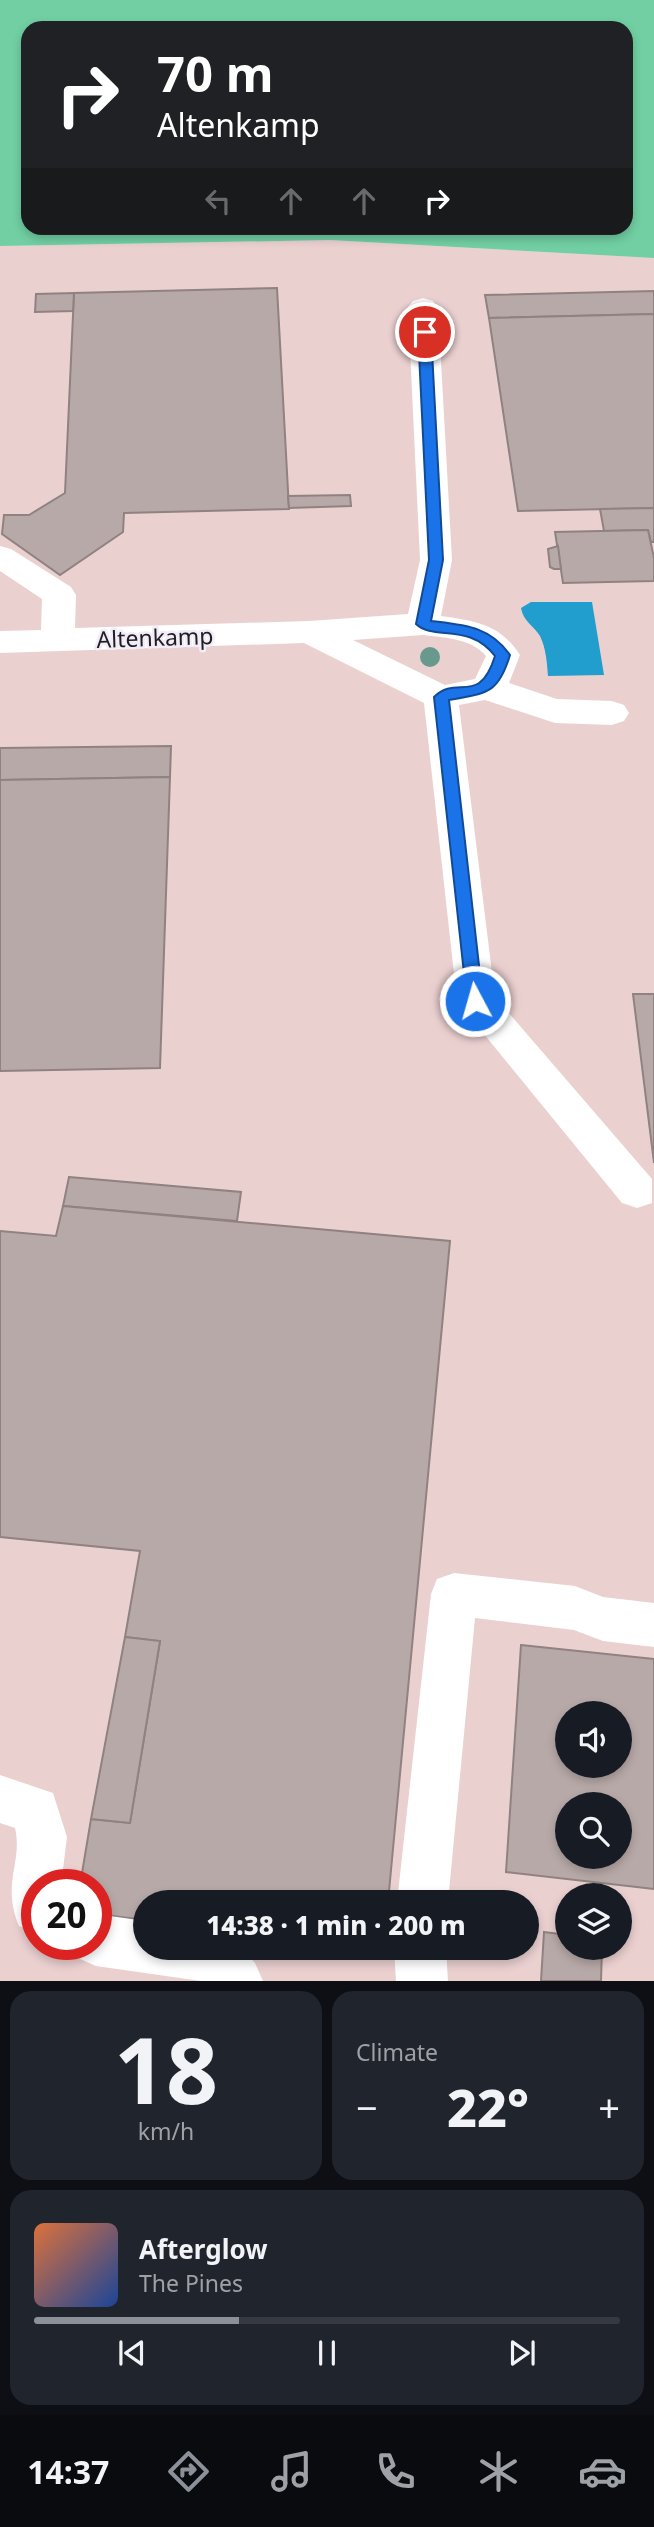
<!DOCTYPE html>
<html lang="en">
<head>
<meta charset="utf-8">
<style>
  :root { --surface:#171b24; --page:#20242c; --text:#f1f3f6; --muted:#9ea1a6; --line:#363941; --accent:#8c9099 }
  body { margin:0; font-family:"Noto Sans",sans-serif; background:var(--page); color:var(--text); height:100vh; display:flex; flex-direction:column; font-size:26px; white-space:nowrap }
  * { box-sizing:border-box; margin:0 }
  p { font-size:23px; color:var(--muted) }
  .icon { flex:none; width:38px; height:38px; fill:none; stroke:currentColor; stroke-width:2; stroke-linecap:round; stroke-linejoin:round }
  .map { position:relative; height:1981px; overflow:hidden }
  .side { display:flex; flex-direction:column; gap:10px; padding:10px; background:#0d0f14; flex:1 }
  .side>* { flex:none }
  .guide { position:absolute; left:21px; top:21px; width:612px; height:214px; border-radius:21px; box-shadow:0 4px 10px #0003; background:#202124; color:#fff; overflow:hidden }
  .fabs { position:absolute; left:555px; top:1701px; display:grid; gap:14px }
  .fabs a { display:grid; place-items:center; width:77px; height:77px; border-radius:50%; background:var(--surface); box-shadow:0 4px 10px #0003; font-size:35px }
  .speed { position:absolute; left:21px; top:1869px; display:flex; gap:14px; font-size:35px; font-weight:700; text-align:center }
  .speed>* { display:grid; place-content:center; width:91px; height:91px; border-radius:50%; background:var(--surface); box-shadow:0 4px 10px #0003; line-height:1 }
  .speed .limit { border:10px solid #d22; background:#fff; color:#111 }
  .pin { position:absolute; display:grid; place-items:center; width:60px; height:60px; color:#fff; margin:-30px; border:4px solid #fff; border-radius:50%; box-shadow:0 2px 7px #0007 }
  .me { position:absolute; width:77px; margin:-38px; rotate:354deg; stroke-linejoin:round; filter:drop-shadow(0 0 5px #0008) }
  .turn { display:flex; align-items:center; gap:24px; height:147px; padding:0 21px; font-size:32px }
  .turn .icon { width:91px; height:91px; stroke-width:2.5 }
  .turn b { display:block; font-size:49px; line-height:60px }
  .lanes { display:flex; align-items:center; height:66px; padding:0 21px; background:#0003; justify-content:center; gap:35px; direction:ltr }
  .lanes .off { opacity:.35 }
  .big { font-size:52px; font-weight:800; line-height:1.1 }
  .side .card { flex:1; display:flex; flex-direction:column; justify-content:center; gap:10px; min-width:0; padding:0 24px; border-radius:21px; background:var(--page) }
  .side .dial { align-items:center; gap:0 }
  .dial b { font-size:91px; line-height:1 }
  .song { display:flex; align-items:center; gap:21px }
  .cover { width:84px; height:84px; border-radius:10px; background:linear-gradient(135deg,hsl(20 70% 55%),hsl(220 70% 35%)) }
  .played { height:7px; border-radius:4px; background:linear-gradient(90deg,var(--accent) 35%,var(--line) 35%) }
  .keys { display:flex; justify-content:space-around; direction:ltr }
  .heat { display:flex; justify-content:space-between; align-items:center; font-size:38px; direction:ltr }
  .side .tiles { flex:1; display:grid; gap:10px; grid-template-columns:1fr 1fr }
  .card:last-child { grid-column:span 2 }
  .trip { position:absolute; left:133px; top:1890px; width:406px; height:70px; border-radius:35px; background:var(--surface); box-shadow:0 4px 10px #0003; font-weight:800; line-height:70px; text-align:center }
  .menu { display:flex; height:112px; justify-content:space-around; align-items:center; background:#090b0e; color:var(--muted) }
  .menu .icon { width:49px; height:49px }
  .menu .selected { color:var(--accent) }
  .menu b { font-size:32px; color:var(--text) }
  .map>svg:first-child { display:block }
</style>
</head>
<body>
<div class="map">
<svg width="654" height="1981" viewBox="0 0 654 1981">
  <rect width="100%" height="100%" fill="#e4dfea"/>
  <path fill="#ebd0d0" fill-rule="evenodd" d="M 330,240 L 654,258 L 654,1981 L 0,1981 L 0,246 ZM 567,1713 L 620,1713 L 620,1766 L 567,1766 ZM 567,1804 L 620,1804 L 620,1857 L 567,1857 ZM 37,1885 L 96,1885 L 96,1944 L 37,1944 ZM 567,1895 L 620,1895 L 620,1948 L 567,1948 ZM 145,1902 L 527,1902 L 527,1948 L 145,1948 Z"/>
  <path fill="#71cfa3" fill-rule="evenodd" d="M 0,0 L 654,0 L 654,258 L 330,240 L 0,246 ZM 28,28 L 626,28 L 626,228 L 28,228 Z"/>
  <path fill="#219dce" d="M 531,602 L 592,602 L 604,675 L 548,676 C 547,663 546,648 540,636 C 534,626 523,621 521,608 Z"/>
  <g fill="#b7a9a8" stroke="#8f8281" stroke-width="2" fill-rule="evenodd">
    <path d="M 277,288 L 289,509 L 124,513 L 123,532 L 60,575 L 2,534 L 4,515 L 29,515 L 65,493 L 74,293 Z"/>
    <path d="M 654,291 L 654,314 L 489,318 L 485,295 Z"/>
    <path d="M 74,293 L 73,311 L 35,312 L 36,294 Z"/>
    <path d="M 654,314 L 654,508 L 518,511 L 489,318 Z"/>
    <path d="M 350,495 L 351,506 L 289,508 L 288,496 Z"/>
    <path d="M 654,508 L 654,542 L 651,542 L 648,530 L 604,531 L 600,509 Z"/>
    <path d="M 648,530 L 654,558 L 654,581 L 563,583 L 555,532 Z"/>
    <path d="M 558,546 L 561,569 L 554,569 L 550,567 L 548,549 Z"/>
    <path d="M 171,746 L 170,777 L 0,780 L 0,748 Z"/>
    <path d="M 170,777 L 160,1068 L 0,1071 L 0,780 Z"/>
    <path d="M 633,994 L 654,994 L 654,1163 Z"/>
    <path d="M 69,1177 L 241,1192 L 237,1221 L 63,1206 Z"/>
    <path d="M 63,1206 L 450,1241 L 388,1902 L 145,1902 L 145,1920 L 96,1914 L 96,1885 L 80,1885 L 91,1819 L 130,1823 L 160,1641 L 125,1637 L 140,1551 L 0,1537 L 0,1231 L 56,1236 Z"/>
    <path d="M 125,1637 L 160,1641 L 130,1823 L 91,1819 Z"/>
    <path d="M 521,1645 L 654,1659 L 654,1889 L 506,1872 ZM 567,1713 L 620,1713 L 620,1766 L 567,1766 ZM 567,1804 L 620,1804 L 620,1857 L 567,1857 Z"/>
    <path d="M 544,1932 L 567,1935 L 567,1948 L 602,1948 L 601,1981 L 541,1981 Z"/>
  </g>
  <g fill="none" stroke-linecap="round" stroke-linejoin="round">
    <g fill="#fff" fill-rule="evenodd">
      <path d="M 423,298 L 433,301 L 438,307 L 452,560 L 441,616 C 476,621 500,624 520,655 L 509,683 L 557,699 L 612,701 L 624,705 L 629,713 L 624,721 L 612,725 L 555,723 L 485,700 L 459,705 L 495,997 L 652,1179 L 652,1203 L 637,1208 L 622,1203 L 457,1001 L 424,703 L 304,643 L 0,653 L 0,631 L 41,630 L 42,599 L 0,571 L 0,546 L 11,549 L 71,587 L 76,595 L 75,628 L 309,621 L 408,614 L 420,560 L 408,307 L 413,301 ZM 423,635 C 445,638 471,638 486,656 L 475,679 L 445,685 L 353,640 Z"/>
      <path d="M 454,1573 L 575,1586 L 603,1597 L 654,1603 L 654,1647 L 603,1641 L 574,1630 L 475,1618 L 448,1902 L 397,1902 L 431,1594 L 437,1579 Z"/>
      <path d="M 0,1775 L 53,1793 L 67,1837 L 61,1885 L 37,1885 L 37,1933 L 19,1926 C 1,1883 23,1863 15,1828 L 0,1823 Z"/>
      <path d="M 96,1914 L 145,1921 L 145,1948 L 241,1948 L 255,1963 L 263,1981 L 201,1981 L 96,1966 L 78,1958 L 72,1944 L 96,1944 Z"/>
      <path d="M 394,1948 L 446,1948 L 448,1981 L 396,1981 Z"/>
    </g>
  </g>
  <circle fill="#69998c" cx="430" cy="657" r="10"/>
  <path fill="#1a73e8" stroke="#114b97" stroke-width="2" d="M 425,328 L 431,332 L 443,560 L 431,621 C 464,625 490,626 510,655 C 498,695 486,693 449,700 L 483,1001 L 475,1007 L 467,1001 L 434,697 C 457,674 479,707 495,656 C 469,622 434,641 416,624 L 429,560 L 418,332 Z"/>
  <g text-anchor="middle" dominant-baseline="central" stroke-width="5" stroke-linejoin="round" paint-order="stroke">
    <g font-size="23" fill="#201e22" stroke="#f1ecf7">
      <text transform="translate(155 637) rotate(-2)">Altenkamp</text>
    </g>
  </g>
</svg>
<div class="fabs">
<a><svg class="icon" aria-label="sound" viewBox="0 0 24 24"><path d="M4 9h4l5-4v14l-5-4H4zM17 9q2 3 0 6"/></svg></a>
<a><svg class="icon" aria-label="search" viewBox="0 0 24 24"><circle cx="10" cy="10" r="6"/><path d="M15 15l6 6"/></svg></a>
<a><svg class="icon" aria-label="layers" viewBox="0 0 24 24"><path d="M12 4l9 5-9 5-9-5zM3 14l9 5 9-5"/></svg></a>
</div>
<div class="speed"><div class="limit">20</div></div>
<div class="pin" style="left:425px;top:332px;background:#d93025"><svg class="icon" aria-label="arrive" viewBox="0 0 24 24"><path d="M6 21V4h12l-3 4 3 4H6"/></svg></div>
<svg class="me" style="left:475px;top:1001px" viewBox="-20 -20 40 40"><circle r="17" fill="#1a73e8" stroke="#fff" stroke-width="3"/><path d="M0-11L8 9 0 5-8 9z" fill="#fff"/></svg>
<div class="trip">14:38 · 1 min · 200 m</div>
<div class="guide">
<div class="turn"><svg class="icon" aria-label="right" viewBox="0 0 24 24"><path d="M7 20v-9h11M14 6l5 5-5 5"/></svg><div><b>70 m</b>Altenkamp</div></div>
<div class="lanes"><svg class="icon off" aria-label="left" viewBox="0 0 24 24"><path d="M17 20v-9H6M10 6l-5 5 5 5"/></svg><svg class="icon off" aria-label="ahead" viewBox="0 0 24 24"><path d="M12 20V5M6 11l6-6 6 6"/></svg><svg class="icon off" aria-label="ahead" viewBox="0 0 24 24"><path d="M12 20V5M6 11l6-6 6 6"/></svg><svg class="icon" aria-label="right" viewBox="0 0 24 24"><path d="M7 20v-9h11M14 6l5 5-5 5"/></svg></div>
</div>
</div>
<section class="side">
<div class="tiles">
<div class="card dial"><b>18</b><p>km/h</p></div>
<div class="card"><p>Climate</p>
<div class="heat"><a>−</a><b class="big">22°</b><a>+</a></div>
</div>
<div class="card">
<div class="song"><i class="cover"></i><div><b>Afterglow</b><p>The Pines</p></div></div>
<div class="played"></div>
<div class="keys"><svg class="icon" aria-label="previous" viewBox="0 0 24 24"><path d="M18 5L8 12l10 7zM5 5v14"/></svg><svg class="icon" aria-label="pause" viewBox="0 0 24 24"><path d="M8 5v14M16 5v14"/></svg><svg class="icon" aria-label="next" viewBox="0 0 24 24"><path d="M6 5l10 7-10 7zM19 5v14"/></svg></div>
</div>
</div>
</section>
<nav class="menu">
<b>14:37</b>
<svg class="icon selected" aria-label="directions" viewBox="0 0 24 24"><path d="M12 3l9 9-9 9-9-9zM9 14v-3h6M13 9l2 2-2 2"/></svg>
<svg class="icon" aria-label="music" viewBox="0 0 24 24"><path d="M9 18V5l10-2v13"/><circle cx="6" cy="18" r="3"/><circle cx="16" cy="16" r="3"/></svg>
<svg class="icon" aria-label="phone" viewBox="0 0 24 24"><path d="M5 4h4l2 5-3 2q2 4 5 5l2-3 5 2v4C11 20 4 13 5 4z"/></svg>
<svg class="icon" aria-label="climate" viewBox="0 0 24 24"><path d="M12 3v18M4 7l16 10M4 17L20 7"/></svg>
<svg class="icon" aria-label="car" viewBox="0 0 24 24"><path d="M5 17H2v-5l4-1 3-4h7l3 4 3 1v5h-3M9 17h6M6 11h13"/><circle cx="7" cy="17" r="2"/><circle cx="17" cy="17" r="2"/></svg>
</nav>
</body>
</html>
